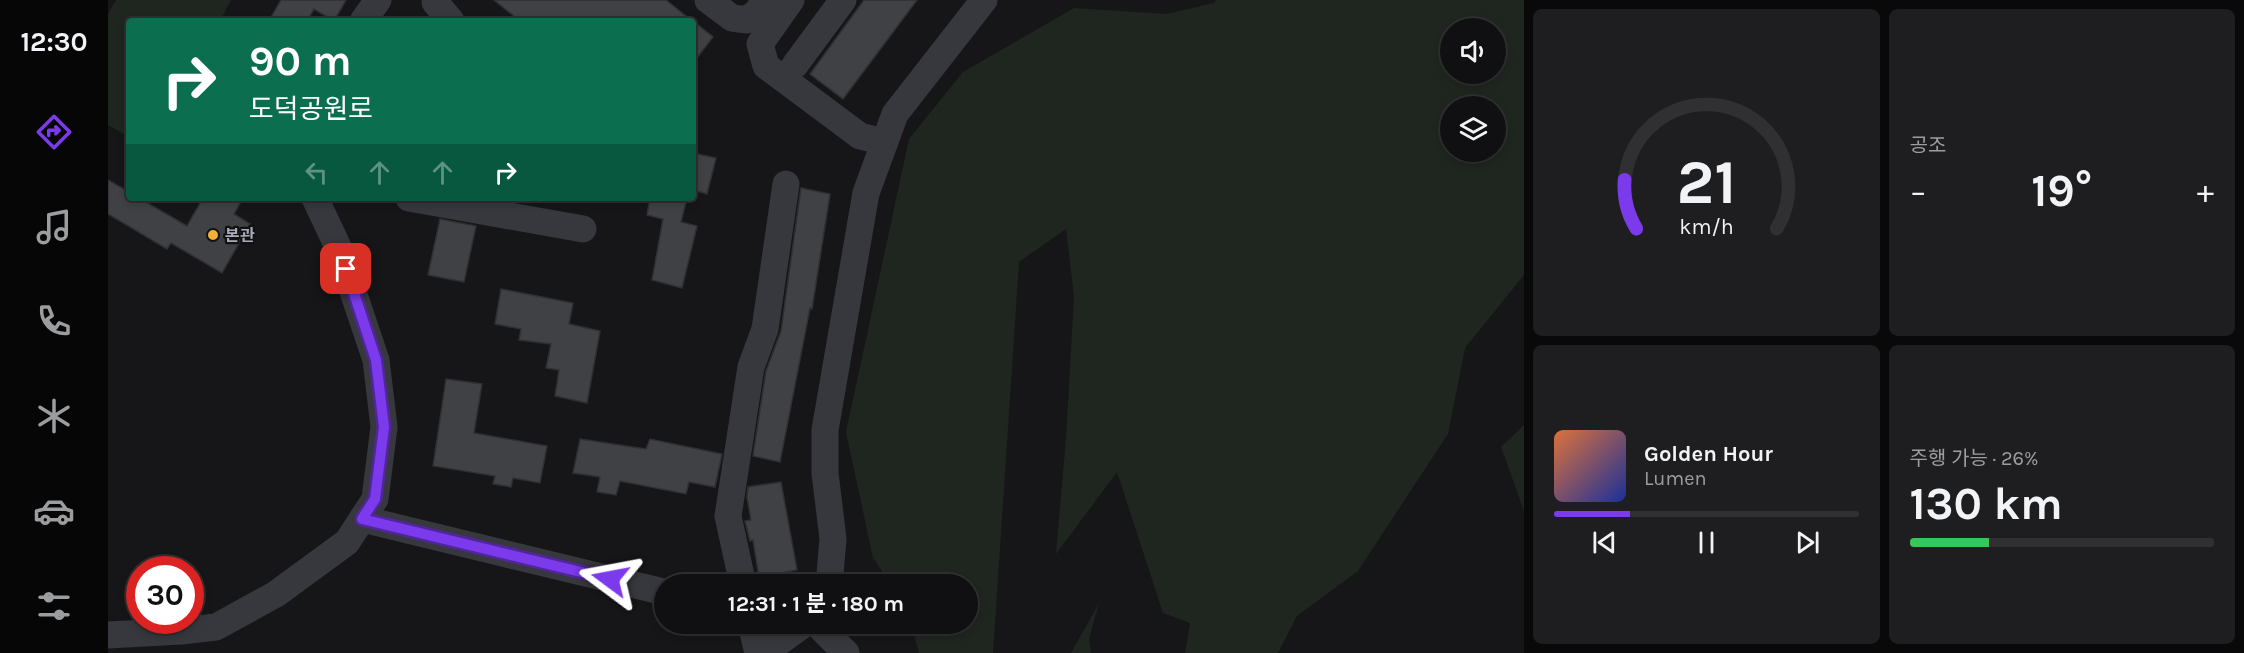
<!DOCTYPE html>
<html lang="ko">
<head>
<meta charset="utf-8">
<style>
  :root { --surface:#101012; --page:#1e1e20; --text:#f1f3f6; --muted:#9c9d9f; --line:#303032; --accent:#7c3aed }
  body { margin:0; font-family:Karla,"Noto Sans KR",sans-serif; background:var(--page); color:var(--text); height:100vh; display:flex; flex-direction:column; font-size:22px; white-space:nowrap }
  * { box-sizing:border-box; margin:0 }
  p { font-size:20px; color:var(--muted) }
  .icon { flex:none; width:33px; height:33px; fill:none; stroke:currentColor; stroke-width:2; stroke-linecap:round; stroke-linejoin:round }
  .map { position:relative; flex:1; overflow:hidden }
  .panel { display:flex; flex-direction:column; gap:9px; padding:9px; background:#09090a; width:720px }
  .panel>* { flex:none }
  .hud { position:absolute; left:18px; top:18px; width:570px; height:183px; border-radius:6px; box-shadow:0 3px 9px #0003,0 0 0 2px var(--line); background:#0b6e4f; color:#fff; overflow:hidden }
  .tools { position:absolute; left:1332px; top:18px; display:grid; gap:12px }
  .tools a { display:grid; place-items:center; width:66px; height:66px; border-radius:50%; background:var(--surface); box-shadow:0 3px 9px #0003,0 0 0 2px var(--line); font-size:30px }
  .speed { position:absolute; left:18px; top:556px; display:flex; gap:12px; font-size:30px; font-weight:700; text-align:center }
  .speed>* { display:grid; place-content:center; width:78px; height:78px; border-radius:50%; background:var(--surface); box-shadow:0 3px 9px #0003,0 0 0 2px var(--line); line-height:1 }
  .speed .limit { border:9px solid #d22; background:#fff; color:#111 }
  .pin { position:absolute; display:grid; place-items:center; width:51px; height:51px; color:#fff; margin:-26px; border-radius:12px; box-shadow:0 3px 9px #0006 }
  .me { position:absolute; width:66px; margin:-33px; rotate:283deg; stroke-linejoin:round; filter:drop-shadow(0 0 4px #0008) }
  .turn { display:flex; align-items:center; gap:21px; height:126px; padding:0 24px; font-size:27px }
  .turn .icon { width:78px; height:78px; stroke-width:2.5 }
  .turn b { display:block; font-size:42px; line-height:51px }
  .lanes { display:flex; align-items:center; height:57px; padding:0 24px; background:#0003; justify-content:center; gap:30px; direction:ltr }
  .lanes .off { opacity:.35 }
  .big { font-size:45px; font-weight:700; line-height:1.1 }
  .panel .card { flex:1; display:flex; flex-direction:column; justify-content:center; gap:9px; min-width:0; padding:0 21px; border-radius:9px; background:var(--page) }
  .panel .dial { align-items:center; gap:0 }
  .dial svg { height:156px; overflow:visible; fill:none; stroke:var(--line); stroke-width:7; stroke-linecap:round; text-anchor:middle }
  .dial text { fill:var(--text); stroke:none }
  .song { display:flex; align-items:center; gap:18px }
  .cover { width:72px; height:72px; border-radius:9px; background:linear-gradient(135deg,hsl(20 70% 55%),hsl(230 70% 35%)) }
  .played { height:6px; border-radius:3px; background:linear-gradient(90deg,var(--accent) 25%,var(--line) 25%) }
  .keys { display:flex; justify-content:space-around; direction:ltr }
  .heat { display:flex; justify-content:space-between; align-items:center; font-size:33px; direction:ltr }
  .charge { height:9px; border-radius:4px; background:linear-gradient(90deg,#34c759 26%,var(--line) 0) }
  .panel .tiles { flex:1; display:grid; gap:9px; grid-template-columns:repeat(2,1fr) }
  .trip { position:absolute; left:546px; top:574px; width:324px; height:60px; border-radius:30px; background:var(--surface); box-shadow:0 3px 9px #0003,0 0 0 2px var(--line); font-weight:700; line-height:60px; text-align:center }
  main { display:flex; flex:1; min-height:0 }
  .menu { display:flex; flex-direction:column; width:108px; justify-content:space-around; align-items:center; background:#060607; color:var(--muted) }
  .menu .icon { width:42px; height:42px }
  .menu .current { color:var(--accent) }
  .menu b { font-size:27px; color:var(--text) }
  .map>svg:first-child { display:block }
</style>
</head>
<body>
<main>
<nav class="menu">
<b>12:30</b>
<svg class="icon current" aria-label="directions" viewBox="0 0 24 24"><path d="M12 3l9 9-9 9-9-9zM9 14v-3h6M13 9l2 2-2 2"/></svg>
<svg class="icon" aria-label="music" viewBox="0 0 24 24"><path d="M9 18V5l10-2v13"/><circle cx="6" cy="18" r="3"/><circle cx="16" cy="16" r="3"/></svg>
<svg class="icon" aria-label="phone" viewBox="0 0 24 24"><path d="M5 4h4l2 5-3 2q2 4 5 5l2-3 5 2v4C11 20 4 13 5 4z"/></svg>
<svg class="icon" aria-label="climate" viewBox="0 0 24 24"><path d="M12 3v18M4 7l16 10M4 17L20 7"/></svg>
<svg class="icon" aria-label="car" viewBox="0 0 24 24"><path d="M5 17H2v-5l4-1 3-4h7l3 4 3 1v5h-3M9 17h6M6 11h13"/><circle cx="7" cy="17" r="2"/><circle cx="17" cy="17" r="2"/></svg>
<svg class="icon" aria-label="filters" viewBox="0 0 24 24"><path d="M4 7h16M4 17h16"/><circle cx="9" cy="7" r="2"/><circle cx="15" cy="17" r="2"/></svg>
</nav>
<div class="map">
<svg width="1416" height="653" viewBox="0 0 1416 653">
  <rect width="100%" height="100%" fill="#161618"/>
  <g fill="#1e261f" fill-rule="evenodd">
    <path d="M 8,0 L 123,0 L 112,21 L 21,21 L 21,137 L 0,125 L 0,14 Z"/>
    <path d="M 1108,0 L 1416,0 L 1416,275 L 1357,348 L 1340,434 L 1250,571 L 1189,616 L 1170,653 L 1077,653 L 1082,623 L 1055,613 L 1009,472 L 948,554 L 958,438 L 966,297 L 958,229 L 911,262 L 885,653 L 811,653 L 803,624 L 860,624 L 860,585 L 784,585 L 765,558 L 738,432 L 801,139 L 855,72 L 966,8 L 1058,14 L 1106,3 ZM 1342,28 L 1388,28 L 1388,74 L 1342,74 ZM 1388,106 L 1388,152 L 1342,152 L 1342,106 Z"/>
    <path d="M 1416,425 L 1416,511 L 1393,447 Z"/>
    <path d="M 991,603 L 981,639 L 983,653 L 963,653 Z"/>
  </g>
  <g fill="#404145" stroke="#303034" stroke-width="1.5">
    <path d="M 173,0 L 238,0 L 226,21 L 206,9 L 199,21 L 161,21 Z"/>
    <path d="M 386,0 L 558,0 L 584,21 L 412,21 Z"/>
    <path d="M 756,0 L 809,0 L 735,99 L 702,74 Z"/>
    <path d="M 585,21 L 605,37 L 585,63 Z"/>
    <path d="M 585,153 L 608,158 L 599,194 L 585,190 Z"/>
    <path d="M 0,180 L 21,192 L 21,198 L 31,198 L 79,226 L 95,198 L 135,198 L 126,214 L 142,224 L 114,273 L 63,243 L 59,249 L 0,214 Z"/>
    <path d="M 693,188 L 722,194 L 704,309 L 702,308 L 672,462 L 645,456 L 658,371 L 673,331 Z"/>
    <path d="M 542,198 L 579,198 L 573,222 L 589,226 L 574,288 L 544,280 L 555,219 L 539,215 Z"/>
    <path d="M 332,219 L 368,226 L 356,282 L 320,275 Z"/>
    <path d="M 393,289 L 465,303 L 461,324 L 492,331 L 479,403 L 447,396 L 451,370 L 438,368 L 443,344 L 411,340 L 413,329 L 387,324 Z"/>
    <path d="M 338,379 L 374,384 L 366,433 L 439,446 L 432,483 L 405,478 L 403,487 L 385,484 L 387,476 L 325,466 Z"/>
    <path d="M 472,439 L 538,449 L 542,439 L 614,454 L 607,487 L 581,482 L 578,494 L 512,481 L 508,495 L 489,492 L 492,477 L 465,473 Z"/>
    <path d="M 673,482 L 689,570 L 651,577 L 645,540 L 642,541 L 637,521 L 643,520 L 639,497 L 640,487 Z"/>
  </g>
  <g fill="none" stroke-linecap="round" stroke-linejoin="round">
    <g stroke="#37383d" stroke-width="27">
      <path d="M 329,0 L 327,2 L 343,21"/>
      <path d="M 600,0 L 624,18 L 639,20 L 648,13 L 658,0"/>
      <path d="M 683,0 L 652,44 L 658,66 L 752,136 L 776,142"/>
      <path d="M 255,21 L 270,0"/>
      <path d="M 687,65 L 735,0"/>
      <path d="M 207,198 L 230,247 L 268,360 L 276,427 L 267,499 L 254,519 L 556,592"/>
      <path d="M 301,198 L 475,229"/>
      <path d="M 635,585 L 620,516 L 643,367 L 657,329 L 678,184"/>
      <path d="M 721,585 L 725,539 L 717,473 L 717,430 L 758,193 L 787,114 L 876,0"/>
      <path d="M 643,624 L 650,653"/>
      <path d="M 709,624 L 738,653"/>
      <path d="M 0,635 L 73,631 L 108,627 L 168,594 L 239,542 L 254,519"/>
      <path d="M 656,653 L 696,624"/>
    </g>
  </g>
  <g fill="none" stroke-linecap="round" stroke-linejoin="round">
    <g stroke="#51269a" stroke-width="15">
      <path id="route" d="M 238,269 L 268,360 L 276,427 L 267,499 L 254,519 L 502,579"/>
    </g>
    <use href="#route" stroke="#7c3aed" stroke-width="10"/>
  </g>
  <circle fill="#f2b134" stroke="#111113" stroke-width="2" cx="105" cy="235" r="6"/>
  <g text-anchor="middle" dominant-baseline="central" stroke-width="4.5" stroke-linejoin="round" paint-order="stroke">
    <g font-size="16" font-weight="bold" fill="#a8adb8" stroke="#111113" text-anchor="start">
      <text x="117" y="235">본관</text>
    </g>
  </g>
</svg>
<div class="tools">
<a><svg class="icon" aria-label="sound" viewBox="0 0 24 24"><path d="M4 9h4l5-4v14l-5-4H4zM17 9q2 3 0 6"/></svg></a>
<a><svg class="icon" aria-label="layers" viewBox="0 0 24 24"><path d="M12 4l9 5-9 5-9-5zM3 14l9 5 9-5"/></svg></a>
</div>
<div class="speed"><div class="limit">30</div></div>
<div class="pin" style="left:238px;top:269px;background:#d93025"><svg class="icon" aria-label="arrive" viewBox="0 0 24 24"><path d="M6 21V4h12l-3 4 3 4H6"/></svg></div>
<svg class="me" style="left:502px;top:579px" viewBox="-20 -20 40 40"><path d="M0-17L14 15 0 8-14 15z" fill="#7c3aed" stroke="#fff" stroke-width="4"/></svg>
<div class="trip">12:31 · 1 분 · 180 m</div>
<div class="hud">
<div class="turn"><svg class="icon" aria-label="right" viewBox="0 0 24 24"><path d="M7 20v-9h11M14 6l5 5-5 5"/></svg><div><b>90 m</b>도덕공원로</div></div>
<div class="lanes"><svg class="icon off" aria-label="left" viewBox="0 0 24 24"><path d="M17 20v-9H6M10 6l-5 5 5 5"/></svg><svg class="icon off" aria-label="ahead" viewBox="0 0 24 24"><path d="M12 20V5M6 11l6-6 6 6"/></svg><svg class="icon off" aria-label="ahead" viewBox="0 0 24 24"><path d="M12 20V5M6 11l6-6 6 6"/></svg><svg class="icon" aria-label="right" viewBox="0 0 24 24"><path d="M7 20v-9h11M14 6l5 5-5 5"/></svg></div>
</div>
</div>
<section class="panel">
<div class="tiles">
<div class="card dial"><svg viewBox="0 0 100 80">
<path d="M14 69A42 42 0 1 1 86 69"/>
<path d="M14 69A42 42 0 0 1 8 44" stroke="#7c3aed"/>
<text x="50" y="56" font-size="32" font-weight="700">21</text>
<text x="50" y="72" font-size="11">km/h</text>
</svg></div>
<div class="card"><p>공조</p>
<div class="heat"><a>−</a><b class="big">19°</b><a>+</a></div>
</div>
<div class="card">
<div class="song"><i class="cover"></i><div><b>Golden Hour</b><p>Lumen</p></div></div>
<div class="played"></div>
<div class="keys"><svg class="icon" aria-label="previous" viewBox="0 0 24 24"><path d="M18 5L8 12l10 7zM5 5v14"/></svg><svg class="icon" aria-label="pause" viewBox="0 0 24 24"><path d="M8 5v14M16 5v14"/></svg><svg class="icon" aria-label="next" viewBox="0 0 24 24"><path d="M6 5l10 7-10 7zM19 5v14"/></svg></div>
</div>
<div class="card"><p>주행 가능 · 26%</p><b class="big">130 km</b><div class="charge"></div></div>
</div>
</section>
</main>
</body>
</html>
